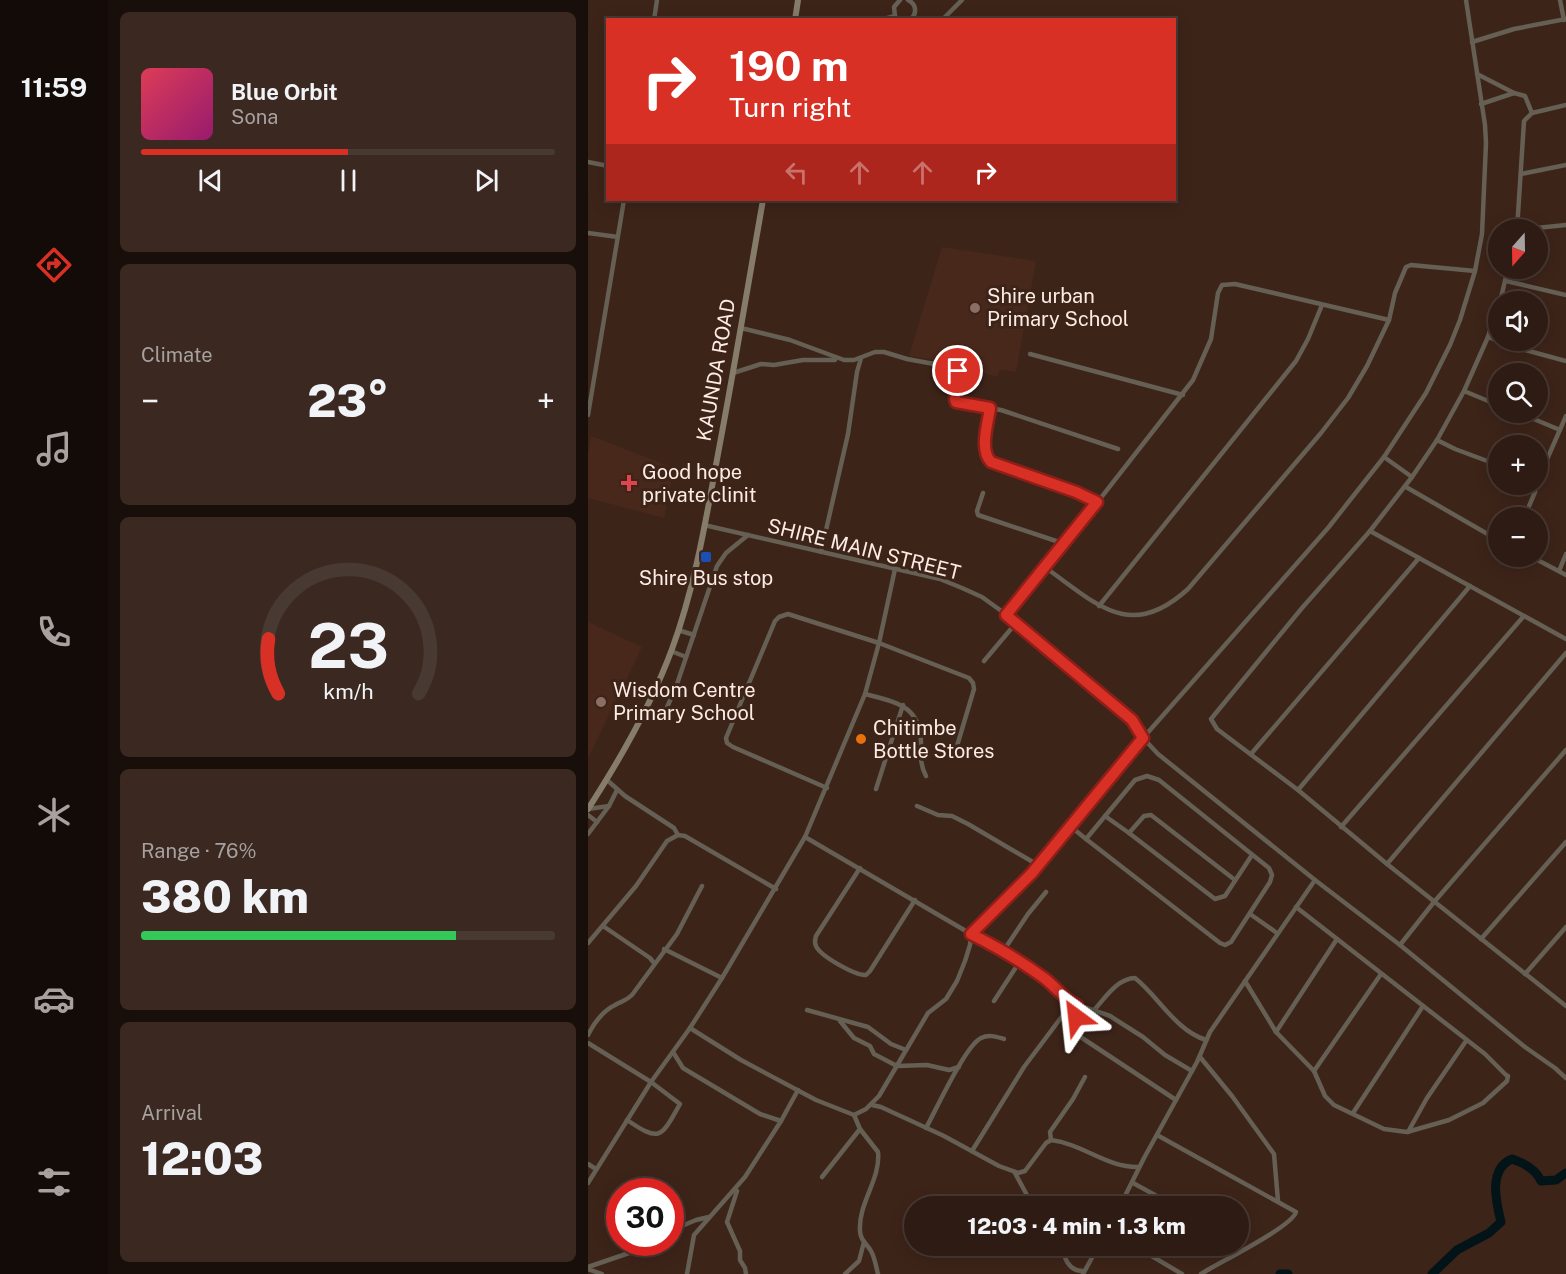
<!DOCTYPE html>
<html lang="en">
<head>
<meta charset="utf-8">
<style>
  :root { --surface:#2e1b13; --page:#3a2821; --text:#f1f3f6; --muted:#a7a1a0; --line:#493933; --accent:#d93025 }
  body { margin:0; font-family:"Public Sans",sans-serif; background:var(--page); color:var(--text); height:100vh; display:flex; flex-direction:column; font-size:22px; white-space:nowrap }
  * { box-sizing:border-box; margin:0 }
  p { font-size:20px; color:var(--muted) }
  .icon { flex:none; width:33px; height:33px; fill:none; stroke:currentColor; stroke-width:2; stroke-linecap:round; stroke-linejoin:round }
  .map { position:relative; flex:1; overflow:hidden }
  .drawer { display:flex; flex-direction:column; gap:12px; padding:12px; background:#190f0a; width:480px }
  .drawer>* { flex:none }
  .guide { position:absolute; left:18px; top:18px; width:570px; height:183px; border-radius:0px; box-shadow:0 3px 15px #0003,0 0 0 2px var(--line); background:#d93025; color:#fff; overflow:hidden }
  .needle { width:39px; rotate:200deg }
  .controls { position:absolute; left:900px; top:219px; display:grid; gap:12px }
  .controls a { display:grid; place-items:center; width:60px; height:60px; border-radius:50%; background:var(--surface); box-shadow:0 3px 15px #0003,0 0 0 2px var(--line); font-size:30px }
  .speed { position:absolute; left:18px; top:1178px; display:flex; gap:12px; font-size:30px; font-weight:700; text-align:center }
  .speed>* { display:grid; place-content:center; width:78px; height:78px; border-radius:50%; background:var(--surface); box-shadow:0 3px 15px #0003,0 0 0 2px var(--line); line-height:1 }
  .speed .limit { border:9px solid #d22; background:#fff; color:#111 }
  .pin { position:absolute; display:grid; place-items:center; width:51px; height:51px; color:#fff; margin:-26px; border:3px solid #fff; border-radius:50%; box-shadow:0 2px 6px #0007 }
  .me { position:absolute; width:66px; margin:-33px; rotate:330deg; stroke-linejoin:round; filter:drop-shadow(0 0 4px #0008) }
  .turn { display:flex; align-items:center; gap:21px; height:126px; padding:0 24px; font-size:27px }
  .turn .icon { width:78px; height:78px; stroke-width:2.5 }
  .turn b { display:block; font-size:42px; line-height:51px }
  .lanes { display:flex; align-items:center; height:57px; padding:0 24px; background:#0003; justify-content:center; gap:30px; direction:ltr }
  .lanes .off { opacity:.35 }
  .big { font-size:45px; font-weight:800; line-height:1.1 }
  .drawer .tile { flex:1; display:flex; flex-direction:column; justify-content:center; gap:9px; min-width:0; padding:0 21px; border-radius:9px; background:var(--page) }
  .drawer .dial { align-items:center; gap:0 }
  .dial svg { height:156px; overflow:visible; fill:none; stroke:var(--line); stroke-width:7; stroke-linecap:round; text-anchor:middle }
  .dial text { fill:var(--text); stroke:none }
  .song { display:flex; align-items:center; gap:18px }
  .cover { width:72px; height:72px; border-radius:9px; background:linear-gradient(135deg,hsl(350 70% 55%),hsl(320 70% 35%)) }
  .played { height:6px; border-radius:3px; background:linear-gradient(90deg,var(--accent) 50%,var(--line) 50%) }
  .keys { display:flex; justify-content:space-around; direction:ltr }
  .heat { display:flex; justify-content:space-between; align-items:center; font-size:33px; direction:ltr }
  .charge { height:9px; border-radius:4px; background:linear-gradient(90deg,#34c759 76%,var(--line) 0) }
  .trip { position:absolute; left:316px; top:1196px; width:345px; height:60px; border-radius:30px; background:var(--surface); box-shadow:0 3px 15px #0003,0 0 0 2px var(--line); font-weight:800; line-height:60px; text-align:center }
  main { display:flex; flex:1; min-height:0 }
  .tab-bar { display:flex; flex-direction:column; width:108px; justify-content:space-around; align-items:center; background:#120b08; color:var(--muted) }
  .tab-bar .icon { width:42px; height:42px }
  .tab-bar .on { color:var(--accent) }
  .tab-bar b { font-size:27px; color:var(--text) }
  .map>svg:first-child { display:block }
</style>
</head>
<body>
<main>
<nav class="tab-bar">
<b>11:59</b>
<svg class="icon on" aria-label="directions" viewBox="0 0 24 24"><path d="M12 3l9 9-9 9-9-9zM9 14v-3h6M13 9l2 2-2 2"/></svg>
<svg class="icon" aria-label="music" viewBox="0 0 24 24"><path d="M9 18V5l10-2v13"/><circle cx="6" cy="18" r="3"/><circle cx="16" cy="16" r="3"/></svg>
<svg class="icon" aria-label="phone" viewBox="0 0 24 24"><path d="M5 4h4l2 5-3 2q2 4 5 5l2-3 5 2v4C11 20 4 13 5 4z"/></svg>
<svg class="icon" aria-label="climate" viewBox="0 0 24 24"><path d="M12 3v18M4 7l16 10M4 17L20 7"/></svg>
<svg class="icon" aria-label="car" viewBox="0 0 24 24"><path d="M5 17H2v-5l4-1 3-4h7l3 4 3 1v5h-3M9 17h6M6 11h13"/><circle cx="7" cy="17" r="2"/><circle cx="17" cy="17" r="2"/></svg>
<svg class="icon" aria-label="filters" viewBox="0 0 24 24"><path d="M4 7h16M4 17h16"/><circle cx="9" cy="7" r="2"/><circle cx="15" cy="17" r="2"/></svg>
</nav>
<section class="drawer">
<div class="tile">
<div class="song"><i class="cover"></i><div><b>Blue Orbit</b><p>Sona</p></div></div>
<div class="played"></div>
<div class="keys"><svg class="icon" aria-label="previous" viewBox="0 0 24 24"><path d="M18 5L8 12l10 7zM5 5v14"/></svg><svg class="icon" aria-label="pause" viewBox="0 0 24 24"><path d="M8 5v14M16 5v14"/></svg><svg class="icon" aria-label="next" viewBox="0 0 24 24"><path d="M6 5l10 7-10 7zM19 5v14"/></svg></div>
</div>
<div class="tile"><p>Climate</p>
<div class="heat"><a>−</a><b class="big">23°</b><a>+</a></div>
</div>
<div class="tile dial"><svg viewBox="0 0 100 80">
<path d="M14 69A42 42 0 1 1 86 69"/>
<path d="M14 69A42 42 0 0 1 9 41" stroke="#d93025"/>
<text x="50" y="56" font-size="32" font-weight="700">23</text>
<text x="50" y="72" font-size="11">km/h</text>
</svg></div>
<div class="tile"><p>Range · 76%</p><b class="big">380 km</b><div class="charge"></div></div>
<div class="tile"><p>Arrival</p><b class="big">12:03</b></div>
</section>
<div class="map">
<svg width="978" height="1274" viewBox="0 0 978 1274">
  <rect width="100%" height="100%" fill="#3d2419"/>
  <g fill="#48281a">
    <path d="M 354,247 L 448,261 L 428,372 L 412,370 L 409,377 L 380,368 L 380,365 L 321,356 Z"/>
    <path d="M 3,436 L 86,468 L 76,518 L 0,498 L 0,455 Z"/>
    <path d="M 0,622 L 54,647 L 0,758 Z"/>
  </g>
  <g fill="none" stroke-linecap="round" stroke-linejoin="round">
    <g stroke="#031419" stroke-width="9">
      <path d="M 692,1274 L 700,1274"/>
      <path d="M 844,1274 L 869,1250 L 901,1233 L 913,1222 C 908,1202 900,1169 924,1159 C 936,1163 948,1169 953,1181 L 968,1180 L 978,1173"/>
    </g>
    <g stroke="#655f54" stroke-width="4.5">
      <path d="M 320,0 C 328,4 330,13 322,20"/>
      <path d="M 972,0 L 976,20"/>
      <path d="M 66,20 L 69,0"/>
      <path d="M 292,20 L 307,16"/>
      <path d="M 310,20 L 307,16 L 306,7 L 312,0"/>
      <path d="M 354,20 L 374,0"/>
      <path d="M 884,42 L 926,29 L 978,19"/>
      <path d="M 889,74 L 926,93"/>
      <path d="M 893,104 L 926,93 L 937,96 L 944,113"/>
      <path d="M 0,162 L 20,166"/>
      <path d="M 933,174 L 978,165"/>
      <path d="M 929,230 L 936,121 L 944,113 L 978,105"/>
      <path d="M 929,230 L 978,225"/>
      <path d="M 0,233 L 30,237"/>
      <path d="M 918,281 L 978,295"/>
      <path d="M 912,302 L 920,268"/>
      <path d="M 910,305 L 900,337 L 876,391 L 849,440 L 824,477 L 782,531 L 714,608 L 623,719 L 629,729 L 710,790 L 799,864 L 978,1006"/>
      <path d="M 153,328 L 202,340 L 256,360 L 266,360 L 287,352 L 296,352 L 319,359 L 368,368 L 370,371 L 367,399 L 369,403 L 413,410 L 530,449"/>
      <path d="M 900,337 L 926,347 L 978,361"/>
      <path d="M 442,354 L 595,395"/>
      <path d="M 145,373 L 173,364 L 186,365 L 215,360 L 247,360"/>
      <path d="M 876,391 L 910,405"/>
      <path d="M 402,408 C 400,423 391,450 403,462 L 488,492 L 509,502"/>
      <path d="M 929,412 L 972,430"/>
      <path d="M 0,415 L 36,200"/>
      <path d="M 849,440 L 867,449 L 910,465"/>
      <path d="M 796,457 L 824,477"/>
      <path d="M 950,480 L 978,416"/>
      <path d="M 818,487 L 910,540"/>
      <path d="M 395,493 L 389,511 L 390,515 L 477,544"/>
      <path d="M 936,518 L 947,492 L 948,484"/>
      <path d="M 116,525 L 352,579 L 374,588 L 394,597 L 412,610 L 544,720 L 555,738 L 570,754 L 727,880 L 812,945 L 937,1047 L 967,1068 L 978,1078"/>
      <path d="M 782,531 L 978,639"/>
      <path d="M 233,552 L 260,434 L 269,372 L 273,358"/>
      <path d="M 942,556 L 978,575"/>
      <path d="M 458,568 C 509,604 542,642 600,589 L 733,433 L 760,398 L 779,366 L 801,320 L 807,293 L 818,267 L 823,265 L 887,271"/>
      <path d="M 971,571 L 978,554"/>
      <path d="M 511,606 L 708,361 L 720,339 L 734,305"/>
      <path d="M 418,615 L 458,568 L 605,380 L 623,339 L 630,293 L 634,285 L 647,284 L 801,320"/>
      <path d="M 90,630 L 106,635"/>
      <path d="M 83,651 L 98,657"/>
      <path d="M 396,661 L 428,623"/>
      <path d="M 277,694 C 307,702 333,705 333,744 C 333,756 332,765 338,776"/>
      <path d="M 76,714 L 88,687 L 129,566 L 138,553 L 160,535"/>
      <path d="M 663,754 L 831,558"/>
      <path d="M 559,776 L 571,780 L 681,868 L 684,875 L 682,882 L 643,942 L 637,945 L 632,943 L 498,839 L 547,780 Z"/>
      <path d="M 19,780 L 37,796 L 86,828 L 90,835"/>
      <path d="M 239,788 L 145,747 L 139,743 L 138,738 L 187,621 L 191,617 L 200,614 L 291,643 L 381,678 L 385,683 L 386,689 L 369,746"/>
      <path d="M 288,789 L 315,705"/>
      <path d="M 710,790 L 882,586"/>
      <path d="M 329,806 L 350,815 L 364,816 L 380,824 L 450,865"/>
      <path d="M 0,809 L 21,806"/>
      <path d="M 0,815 L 9,822"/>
      <path d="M 517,816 L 541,833"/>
      <path d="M 482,826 L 498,839"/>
      <path d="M 753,827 L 935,617"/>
      <path d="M 0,834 L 21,806 L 29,790"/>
      <path d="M 217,837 L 383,934 L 416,950 L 457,979 L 484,1003 L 522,1016 L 555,1037 L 577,1055 L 604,1071"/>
      <path d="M 799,864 L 978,653"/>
      <path d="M 272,868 L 228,936 C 227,940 226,942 228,946 C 232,956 268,976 278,975 L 282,971 L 327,900"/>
      <path d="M 647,880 L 563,815 L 556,816 L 541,833 L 627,899 L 637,896 L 664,855"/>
      <path d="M 662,914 L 689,933"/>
      <path d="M 15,926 L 62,958 L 66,963"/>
      <path d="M 893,939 L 978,842"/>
      <path d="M 0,943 L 48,886 L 79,841 L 90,835 L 97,836 L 188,889"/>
      <path d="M 812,945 L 846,902 L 978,750"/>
      <path d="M 76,949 L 134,978"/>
      <path d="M 416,950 L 440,914 L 458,892"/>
      <path d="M 937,974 L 978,927"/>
      <path d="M 657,981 L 688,1032 L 726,1071 L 737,1096 L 746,1105 L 796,1129 L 819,1132 L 861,1120 L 895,1103 L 919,1081 L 920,1076 L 918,1075 L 897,1054 L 708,907"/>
      <path d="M 406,1001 L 432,961"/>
      <path d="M 489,1006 C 488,1011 486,1031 488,1034 L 588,1100"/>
      <path d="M 507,1009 C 517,998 530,978 547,978 C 571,997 587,1030 618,1040"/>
      <path d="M 219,1010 L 280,1027 L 303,1044 L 318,1050"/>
      <path d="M 252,1021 L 266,1038 L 282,1046 L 286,1054 L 309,1066 L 339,1065 L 361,1070 L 371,1067"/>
      <path d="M 102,1028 L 153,1060 L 228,1100 L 266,1115 L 278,1109 L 291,1096 L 340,1013 L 358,999 L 369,981 L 377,961 L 382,945 L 383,934 L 444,873 L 555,738 L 740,528 L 796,457 L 838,393 L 862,345 L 872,320 L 887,271 L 894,234 L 898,143 L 897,125 L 878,0"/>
      <path d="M 688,1032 L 749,939"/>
      <path d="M 0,1035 C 6,1023 15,1011 27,1005 C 34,1001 38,1001 44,995 L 89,934 L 114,886"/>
      <path d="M 0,1043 L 63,1082 L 92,1104 C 73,1137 73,1143 39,1120"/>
      <path d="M 85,1052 L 95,1068 L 172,1114 L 193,1121"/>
      <path d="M 612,1057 L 644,1096 L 686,1154 L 690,1201"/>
      <path d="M 726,1071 L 793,974"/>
      <path d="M 284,1105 L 293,1107 L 356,1136 L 411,1166 L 430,1173 L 437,1171 L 458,1143 L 463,1140 C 495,1144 519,1168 551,1167"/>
      <path d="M 765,1113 L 835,1006"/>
      <path d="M 266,1115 L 272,1129 L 290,1152 C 293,1179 270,1203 272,1231 C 272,1240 279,1244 283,1251 C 287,1258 288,1267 290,1274"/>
      <path d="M 338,1128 C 348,1110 377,1046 393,1038 C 401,1034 409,1037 416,1039"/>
      <path d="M 820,1132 L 839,1098 L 878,1041"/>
      <path d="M 569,1135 L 708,1212 C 704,1227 630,1263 613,1274"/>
      <path d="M 463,1140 L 462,1132 L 485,1099 L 497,1077"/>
      <path d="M 384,1151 L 436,1067 L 484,1003"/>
      <path d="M 0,1164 L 8,1169"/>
      <path d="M 427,1173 L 440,1197 L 451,1206"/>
      <path d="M 234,1177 L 272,1129"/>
      <path d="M 0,1183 L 63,1082 L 102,1028 L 134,978 L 217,837 L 277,694 L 291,643 L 307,569"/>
      <path d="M 545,1183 L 587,1206"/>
      <path d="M 149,1191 L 139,1222 L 152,1251 L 152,1260 L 157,1268 L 158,1274"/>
      <path d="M 532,1206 L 556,1158 L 609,1062 L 622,1032 L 727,880"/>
      <path d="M 82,1231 L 108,1220 L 121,1217"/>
      <path d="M 473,1245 C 476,1257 480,1271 495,1271"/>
      <path d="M 545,1245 L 594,1274"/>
      <path d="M 0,1267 L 41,1253 L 57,1242"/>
      <path d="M 0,1269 L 14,1274"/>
      <path d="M 99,1274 L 106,1235 L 157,1177 L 193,1121 L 210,1090"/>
      <path d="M 257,1274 L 271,1261 L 276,1242"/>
      <path d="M 495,1274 L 511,1245"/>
    </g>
    <g stroke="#857c6a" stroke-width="6">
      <path d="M 207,20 L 210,0"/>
      <path d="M 0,809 C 33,758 63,706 84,649 C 107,587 118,519 130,454 C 146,370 160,285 175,200"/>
    </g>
  </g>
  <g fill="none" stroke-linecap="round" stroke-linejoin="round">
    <g stroke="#8d1f18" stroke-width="15">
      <path id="route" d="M 370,371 L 367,399 L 368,402 L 402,408 C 400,423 391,450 403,462 L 488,492 L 509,502 L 418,615 L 544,720 L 555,738 L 444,873 L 383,934 C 409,947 433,961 456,978 C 468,987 476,999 489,1005 L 488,1017"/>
    </g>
    <use href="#route" stroke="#d93025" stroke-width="10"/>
  </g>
  <g fill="#8d6e63" stroke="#3d2419" stroke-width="2">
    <circle cx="387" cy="308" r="6"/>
    <circle cx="13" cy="702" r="6"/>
  </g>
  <path fill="#e0444e" stroke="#3d2419" stroke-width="2" d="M38 474h6v6h6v6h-6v6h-6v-6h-6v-6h6z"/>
  <rect fill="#1a4fb4" stroke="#3d2419" stroke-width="2" x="112" y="551" width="12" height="12" rx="3"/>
  <circle fill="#e8710a" stroke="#3d2419" stroke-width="2" cx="273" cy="739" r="6"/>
  <g text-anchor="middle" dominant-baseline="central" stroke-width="6" stroke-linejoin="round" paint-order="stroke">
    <g font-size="20" fill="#fdebe4" stroke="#3d2419" text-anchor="start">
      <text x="399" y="296">Shire urban<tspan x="399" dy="23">Primary School</tspan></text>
      <text x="54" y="472">Good hope<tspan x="54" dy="23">private clinit</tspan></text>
      <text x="118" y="578" text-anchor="middle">Shire Bus stop</text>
      <text x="25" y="690">Wisdom Centre<tspan x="25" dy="23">Primary School</tspan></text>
      <text x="285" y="728">Chitimbe<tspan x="285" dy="23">Bottle Stores</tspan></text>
    </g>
    <g font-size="20" fill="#fdebe4" stroke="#3d2419">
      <text transform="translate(128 370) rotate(-80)">KAUNDA ROAD</text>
      <text transform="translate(276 549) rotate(14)">SHIRE MAIN STREET</text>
    </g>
  </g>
</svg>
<div class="controls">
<a><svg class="needle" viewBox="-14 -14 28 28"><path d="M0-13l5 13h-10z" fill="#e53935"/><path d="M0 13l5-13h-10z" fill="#a7a1a0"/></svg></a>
<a><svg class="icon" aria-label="sound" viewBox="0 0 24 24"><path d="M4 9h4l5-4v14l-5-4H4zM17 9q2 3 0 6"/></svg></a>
<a><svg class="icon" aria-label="search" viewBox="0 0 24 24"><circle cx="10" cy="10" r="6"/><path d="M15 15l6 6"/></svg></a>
<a>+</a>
<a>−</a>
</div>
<div class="speed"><div class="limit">30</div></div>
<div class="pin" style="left:370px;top:371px;background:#d93025"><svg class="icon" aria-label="arrive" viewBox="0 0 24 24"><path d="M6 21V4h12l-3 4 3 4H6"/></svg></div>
<svg class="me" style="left:488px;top:1017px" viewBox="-20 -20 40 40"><path d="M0-17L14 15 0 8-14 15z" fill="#d93025" stroke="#fff" stroke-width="4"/></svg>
<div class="trip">12:03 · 4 min · 1.3 km</div>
<div class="guide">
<div class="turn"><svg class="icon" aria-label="right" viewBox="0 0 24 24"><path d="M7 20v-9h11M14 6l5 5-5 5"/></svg><div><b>190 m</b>Turn right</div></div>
<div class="lanes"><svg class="icon off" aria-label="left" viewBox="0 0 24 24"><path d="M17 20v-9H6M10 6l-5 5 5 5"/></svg><svg class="icon off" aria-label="ahead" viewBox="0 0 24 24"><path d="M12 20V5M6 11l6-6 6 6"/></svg><svg class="icon off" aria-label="ahead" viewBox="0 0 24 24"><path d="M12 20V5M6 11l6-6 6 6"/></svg><svg class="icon" aria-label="right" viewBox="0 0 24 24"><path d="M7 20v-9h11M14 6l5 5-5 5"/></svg></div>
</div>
</div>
</main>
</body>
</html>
